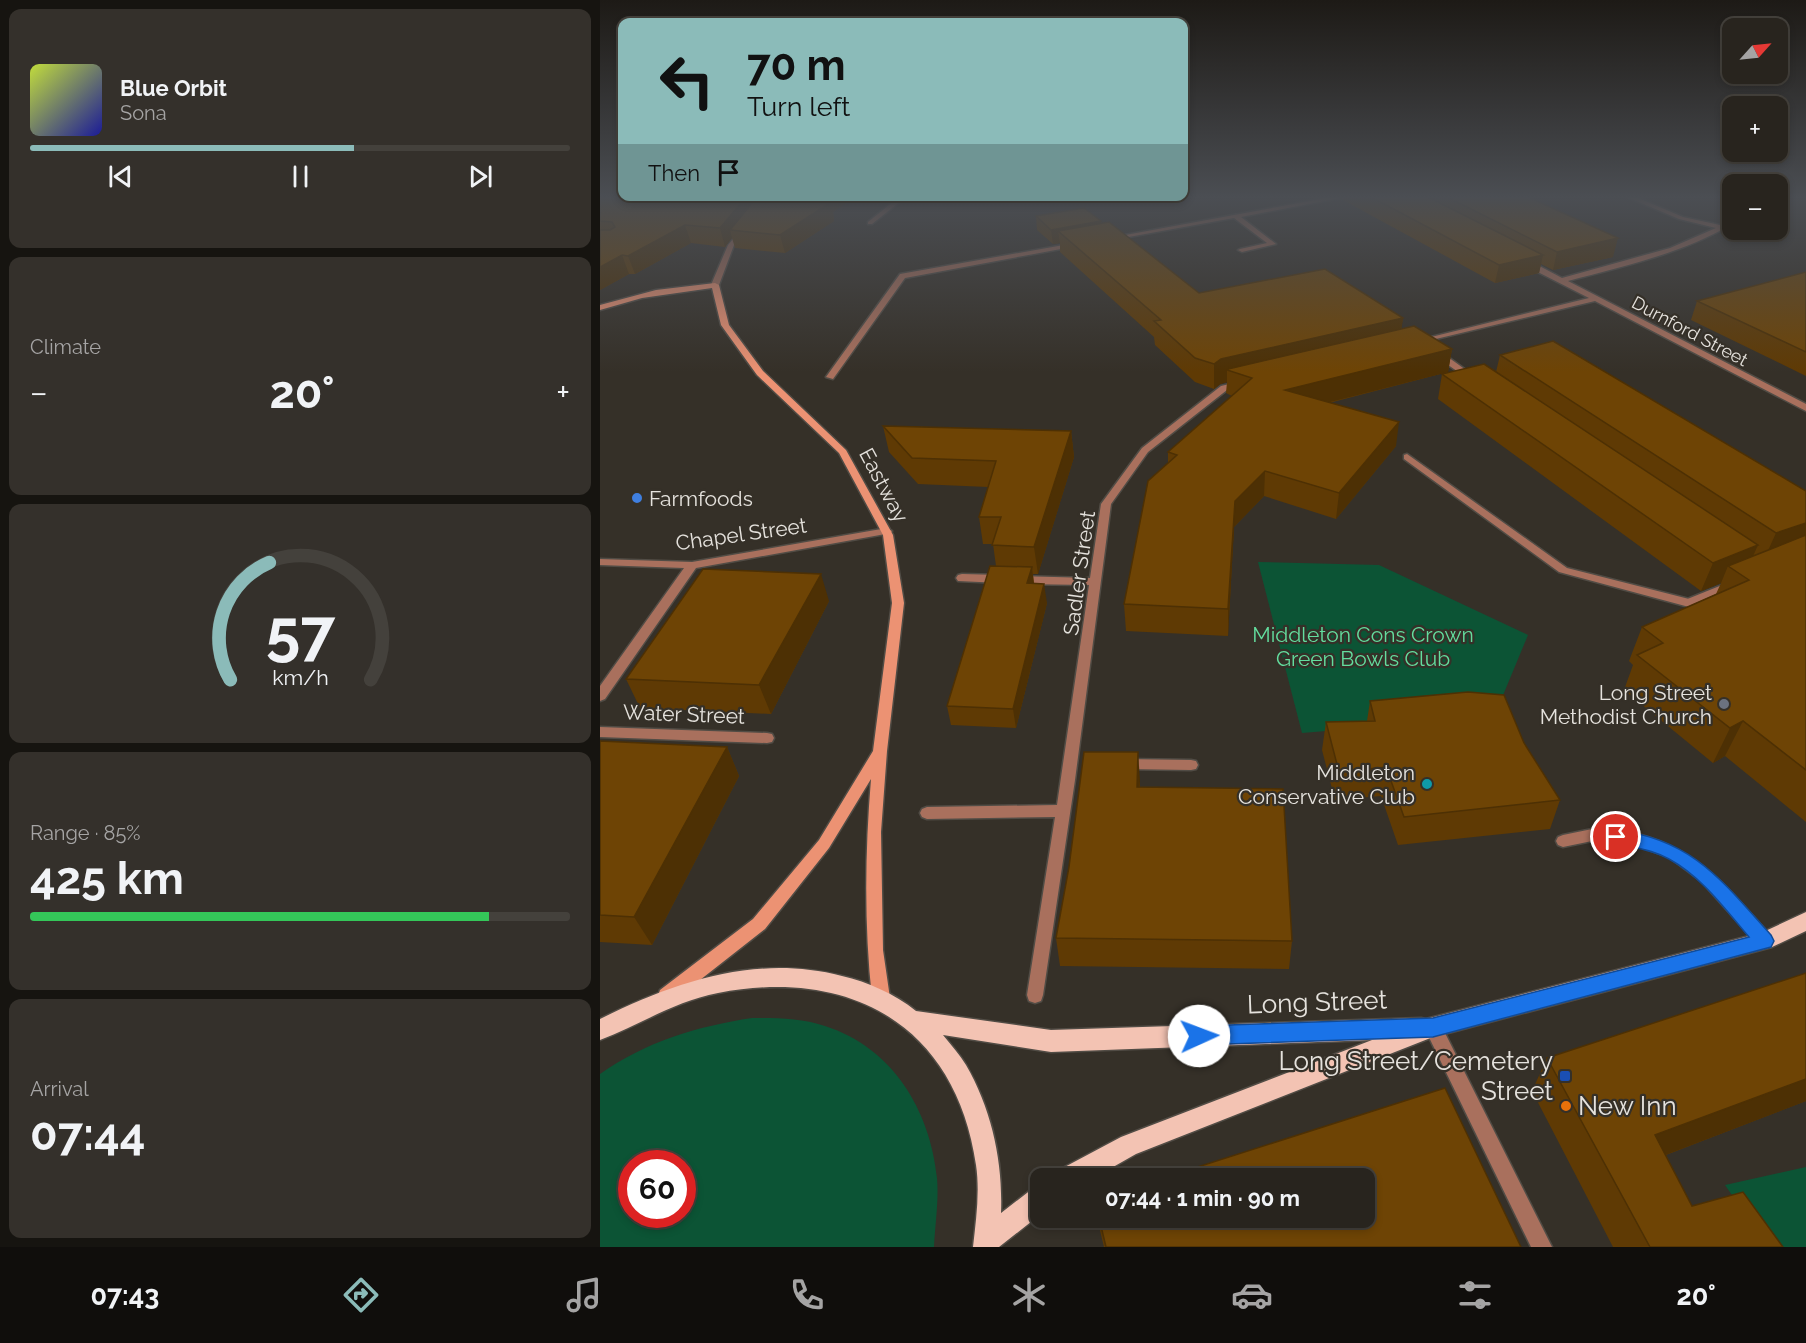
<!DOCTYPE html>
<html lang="en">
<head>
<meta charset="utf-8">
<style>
  :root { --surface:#28241e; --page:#34302b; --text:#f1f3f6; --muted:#a5a4a4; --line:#44413c; --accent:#8bbbb9 }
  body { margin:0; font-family:Raleway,sans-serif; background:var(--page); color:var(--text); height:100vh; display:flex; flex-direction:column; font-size:22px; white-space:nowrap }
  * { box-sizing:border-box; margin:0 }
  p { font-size:20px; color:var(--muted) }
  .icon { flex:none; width:33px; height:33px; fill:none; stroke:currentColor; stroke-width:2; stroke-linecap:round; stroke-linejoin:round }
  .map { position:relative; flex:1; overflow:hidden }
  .drawer { display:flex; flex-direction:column; gap:9px; padding:9px; background:#161410; width:600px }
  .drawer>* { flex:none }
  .banner { position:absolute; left:18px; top:18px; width:570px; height:183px; border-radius:12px; box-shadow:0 3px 9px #0003,0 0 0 2px var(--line); background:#8bbbb9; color:#111; overflow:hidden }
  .needle { width:39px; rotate:63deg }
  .controls { position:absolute; left:1122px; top:18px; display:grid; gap:12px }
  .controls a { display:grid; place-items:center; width:66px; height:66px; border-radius:12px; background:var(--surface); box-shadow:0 3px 9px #0003,0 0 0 2px var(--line); font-size:30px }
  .speed { position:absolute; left:18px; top:1150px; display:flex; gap:12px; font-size:30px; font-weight:700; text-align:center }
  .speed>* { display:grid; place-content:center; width:78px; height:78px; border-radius:50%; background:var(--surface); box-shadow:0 3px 9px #0003,0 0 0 2px var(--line); line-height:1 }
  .speed .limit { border:9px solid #d22; background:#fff; color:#111 }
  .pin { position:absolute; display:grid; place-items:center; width:51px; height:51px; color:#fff; margin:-26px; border:3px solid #fff; border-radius:50%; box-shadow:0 2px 6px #0007 }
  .me { position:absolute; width:66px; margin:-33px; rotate:88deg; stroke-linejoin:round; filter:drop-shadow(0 0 4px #0008) }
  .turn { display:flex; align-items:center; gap:21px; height:126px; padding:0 30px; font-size:27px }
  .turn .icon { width:78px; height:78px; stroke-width:2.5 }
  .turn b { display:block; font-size:42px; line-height:51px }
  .then { display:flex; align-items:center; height:57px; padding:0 30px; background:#0003; gap:12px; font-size:22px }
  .big { font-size:45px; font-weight:700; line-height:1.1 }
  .drawer .card { flex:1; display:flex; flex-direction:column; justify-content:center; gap:9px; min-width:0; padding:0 21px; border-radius:12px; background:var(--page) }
  .drawer .dial { align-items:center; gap:0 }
  .dial svg { height:156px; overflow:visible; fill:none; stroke:var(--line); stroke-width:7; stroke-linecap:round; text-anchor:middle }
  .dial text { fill:var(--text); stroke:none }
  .song { display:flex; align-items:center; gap:18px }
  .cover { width:72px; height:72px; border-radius:9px; background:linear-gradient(135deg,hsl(70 70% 55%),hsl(240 70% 35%)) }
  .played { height:6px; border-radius:3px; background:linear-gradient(90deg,var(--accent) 60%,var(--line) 60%) }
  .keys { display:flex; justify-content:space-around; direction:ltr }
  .heat { display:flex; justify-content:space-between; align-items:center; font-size:33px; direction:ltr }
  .charge { height:9px; border-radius:4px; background:linear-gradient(90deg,#34c759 85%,var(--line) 0) }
  .trip { position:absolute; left:430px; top:1168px; width:345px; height:60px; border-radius:12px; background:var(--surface); box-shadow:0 3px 9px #0003,0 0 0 2px var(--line); font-weight:700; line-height:60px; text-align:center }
  .menu { display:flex; height:96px; justify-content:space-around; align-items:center; background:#100e0c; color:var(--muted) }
  .menu .icon { width:42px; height:42px }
  .menu .selected { color:var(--accent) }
  .menu b { font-size:27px; color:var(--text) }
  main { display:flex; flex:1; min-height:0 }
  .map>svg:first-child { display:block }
</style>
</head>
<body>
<main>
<section class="drawer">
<div class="card">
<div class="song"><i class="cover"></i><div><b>Blue Orbit</b><p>Sona</p></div></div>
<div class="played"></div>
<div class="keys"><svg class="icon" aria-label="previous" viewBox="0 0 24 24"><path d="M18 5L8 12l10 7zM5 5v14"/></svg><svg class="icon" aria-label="pause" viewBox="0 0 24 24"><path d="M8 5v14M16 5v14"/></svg><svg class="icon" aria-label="next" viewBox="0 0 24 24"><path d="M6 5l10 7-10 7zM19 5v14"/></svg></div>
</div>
<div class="card"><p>Climate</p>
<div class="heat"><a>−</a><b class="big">20°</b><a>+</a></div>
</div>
<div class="card dial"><svg viewBox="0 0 100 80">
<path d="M14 69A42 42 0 1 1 86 69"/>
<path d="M14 69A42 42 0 0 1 34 9" stroke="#8bbbb9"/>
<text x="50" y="56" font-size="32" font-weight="700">57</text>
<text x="50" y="72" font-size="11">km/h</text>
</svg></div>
<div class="card"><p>Range · 85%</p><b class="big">425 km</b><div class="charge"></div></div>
<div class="card"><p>Arrival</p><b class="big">07:44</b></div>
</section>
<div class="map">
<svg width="1206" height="1247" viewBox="0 0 1206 1247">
  <rect width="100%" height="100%" fill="#353028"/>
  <g fill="#0c5435" fill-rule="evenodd">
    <path d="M 658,562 L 779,565 L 928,635 L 894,717 L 702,733 Z"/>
    <path d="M 152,1018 C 177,1018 201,1018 225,1026 C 293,1048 330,1110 337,1178 C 339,1200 335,1225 334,1247 L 0,1247 L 0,1074 C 45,1042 98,1026 152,1018 ZM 32,1164 L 82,1164 L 82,1215 L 32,1215 Z"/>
    <path d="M 1206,1167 L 1206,1247 L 1168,1247 L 1125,1185 Z"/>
  </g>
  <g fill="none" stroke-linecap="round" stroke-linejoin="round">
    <g stroke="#514c45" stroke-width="3">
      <g id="lane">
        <path d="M 299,197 L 306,197 L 272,224 L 268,224 L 268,222 Z"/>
        <path d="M 807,454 L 967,568 L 1093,600 L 1095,603 L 1089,607 L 959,572 L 804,459 L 804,455 Z"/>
        <path d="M 287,528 L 292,531 L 291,533 L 96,568 L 5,699 L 0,701 L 0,686 L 84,568 L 0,565 L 0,559 L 92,562 Z"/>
        <path d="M 0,727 L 167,733 L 172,734 L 174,738 L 172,742 L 167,743 L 0,737 Z"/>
        <path d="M 997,828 C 1010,830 1025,830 1038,834 C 1102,852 1128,889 1171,936 L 1173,941 L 1171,946 L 1165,948 L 1159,946 L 1101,881 L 1069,857 L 1035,845 L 997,840 L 963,847 L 958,845 L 956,841 L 958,837 L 963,835 Z"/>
        <path d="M 833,1019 L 839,1021 L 952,1247 L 931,1247 L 824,1027 L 827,1021 Z"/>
      </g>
    </g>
    <g stroke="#514c45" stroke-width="3">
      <g id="street">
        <path d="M 731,197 L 745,197 L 641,217 L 676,244 L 642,252 L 638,250 L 640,249 L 667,243 L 634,218 L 512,240 L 509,238 Z"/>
        <path d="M 1027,197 L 1036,197 L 1083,217 L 1120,225 L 1132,219 L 1132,224 C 1084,253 1024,266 968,281 L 1206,404 L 1206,411 L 995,301 L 819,343 L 815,341 L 989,298 L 924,265 L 924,261 L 930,261 L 962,278 L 1070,248 L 1116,228 L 1079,219 Z"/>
        <path d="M 142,228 L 147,229 L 134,245 L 119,285 L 112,287 L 111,285 L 128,245 Z"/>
        <path d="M 475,243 L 477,244 L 477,246 L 305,278 L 233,379 L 226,377 L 300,274 Z"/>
        <path d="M 835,352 L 841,352 L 877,378 L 870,380 L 835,356 Z"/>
        <path d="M 642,381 L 645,382 L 645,386 L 627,390 L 548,452 L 511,504 L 475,780 L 443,995 L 441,1001 L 435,1003 L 429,1001 L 427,995 L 455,817 L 327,819 L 322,817 L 320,813 L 322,809 L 327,807 L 457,805 L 489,585 L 418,584 L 412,580 L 418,576 L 490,578 L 501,504 L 542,448 L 621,386 Z"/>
        <path d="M 362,574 L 401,575 L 407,579 L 401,583 L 358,581 L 356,578 L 358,575 Z"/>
        <path d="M 1132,581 L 1136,582 L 1138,585 L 1136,588 L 1093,606 L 1089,607 L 1083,603 L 1085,600 Z"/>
        <path d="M 525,759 L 591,760 L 596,761 L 598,765 L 596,769 L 591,770 L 525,769 L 520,768 L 518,764 L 520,760 Z"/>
      </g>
    </g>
    <g stroke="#514c45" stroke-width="3">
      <path id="secondary" d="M 115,283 L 119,285 L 129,325 L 163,371 L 246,450 L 293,535 L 304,603 L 287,751 L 281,832 L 283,950 L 290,998 L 287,1004 L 281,1006 L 275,1004 L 272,998 C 264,925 265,852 271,779 L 229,848 L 165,929 L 72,1002 L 66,1004 L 60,1002 L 58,996 L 60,990 L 153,919 L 219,840 L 273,751 L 292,603 L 283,535 L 239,453 L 157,375 L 121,325 L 112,288 L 42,298 L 0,310 L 0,305 L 56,290 Z"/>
    </g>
    <g stroke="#514c45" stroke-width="3">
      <path id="primary" d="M 1206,912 L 1206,931 L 1172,947 L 833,1037 L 536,1154 L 492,1179 L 456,1179 L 459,1170 L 521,1137 L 772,1040 L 451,1052 L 343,1035 C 351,1045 360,1055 366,1065 C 392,1110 403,1162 401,1213 L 432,1189 L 441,1186 L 441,1214 L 399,1247 L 373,1247 C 376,1220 380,1192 376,1165 C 356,1026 251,967 118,993 C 75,1001 40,1025 0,1040 L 0,1019 C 77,981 156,954 242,976 C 268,982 295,994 316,1011 L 451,1030 L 821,1018 L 826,1019 L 1161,933 Z"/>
    </g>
    <use href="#lane" fill="#a9705d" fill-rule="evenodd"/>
    <use href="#street" fill="#a9705d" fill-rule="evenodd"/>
    <use href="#secondary" fill="#ec9273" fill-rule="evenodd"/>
    <use href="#primary" fill="#f3c3b3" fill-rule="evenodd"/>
  </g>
  <g fill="#5f3a04">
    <path d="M 0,197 L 255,197 L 233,212 L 234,221 L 185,253 L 135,248 L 132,238 L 125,247 L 91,243 L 35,274 L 29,274 L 0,290 Z"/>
    <path d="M 743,197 L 928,197 L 1013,257 L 953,270 L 941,264 L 939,273 L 895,283 L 743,200 Z"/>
    <path d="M 436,216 L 501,221 L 501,223 L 599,293 L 803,318 L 801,329 L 852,349 L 848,372 L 729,403 L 796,446 L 736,519 L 664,496 L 634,527 L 628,636 L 526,631 L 524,604 L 568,463 L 568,452 L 632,396 L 626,393 L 627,382 L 620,384 L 614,389 L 595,382 L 555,345 L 554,337 L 460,252 L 460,243 L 453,244 L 437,230 Z"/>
    <path d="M 1206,272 L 1206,376 L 1091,320 L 1097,301 Z"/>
    <path d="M 900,355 L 1206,491 L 1206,822 L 1125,756 L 1113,763 L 1024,690 L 1033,665 L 1029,661 L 1042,627 L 1116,594 L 1121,583 L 1101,591 L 838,399 L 842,374 L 896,372 Z"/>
    <path d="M 283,426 L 471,431 L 474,457 L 438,574 L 433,574 L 434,583 L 447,603 L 416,728 L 351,725 L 347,706 L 396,566 L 393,544 L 383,544 L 379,517 L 388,487 L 318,484 L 289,452 Z"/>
    <path d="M 229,601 L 171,714 L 40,708 L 26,679 Z"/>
    <path d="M 770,701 L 924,743 L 960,800 L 950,829 L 798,845 L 781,796 L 735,800 L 722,750 L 726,722 L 767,721 Z"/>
    <path d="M 0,741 L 127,747 L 139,776 L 52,945 L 0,942 Z"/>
    <path d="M 540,781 L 540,787 L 692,941 L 689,969 L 460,966 L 456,938 Z"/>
    <path d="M 1206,973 L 1206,1101 L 1066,1155 L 1092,1206 L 1183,1247 L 1013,1247 L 932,1091 L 947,1058 Z"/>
    <path d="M 497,1218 L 765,1218 L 921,1247 L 504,1247 Z"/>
  </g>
  <g fill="#4d3004">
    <path d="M 146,197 L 177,197 L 130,230 L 132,238 L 125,247 L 120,228 Z"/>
    <path d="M 225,197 L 255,197 L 233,212 L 234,221 L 185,253 L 180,235 L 218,202 Z"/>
    <path d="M 501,221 L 502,236 L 458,231 L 460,243 L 453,244 L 451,230 Z"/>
    <path d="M 85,225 L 91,243 L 35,274 L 28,256 Z"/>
    <path d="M 1018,238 L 1013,257 L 953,270 L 957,252 Z"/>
    <path d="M 22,255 L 29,274 L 0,290 L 0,267 Z"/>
    <path d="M 943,255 L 939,273 L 895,283 L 899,265 Z"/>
    <path d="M 803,318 L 800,341 L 627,370 L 627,382 L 620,384 L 614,389 L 614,364 L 621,359 Z"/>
    <path d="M 852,349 L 848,372 L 683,414 L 685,390 Z"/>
    <path d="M 799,422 L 796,446 L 736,519 L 739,493 Z"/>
    <path d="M 471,431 L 474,457 L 438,574 L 434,547 Z"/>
    <path d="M 665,471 L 664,496 L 634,527 L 628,636 L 628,609 L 635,501 Z"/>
    <path d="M 1206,523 L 1206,551 L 1161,566 L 1176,533 Z"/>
    <path d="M 1158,545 L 1146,572 L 1128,566 L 1121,583 L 1101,591 L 1113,563 Z"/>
    <path d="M 432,567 L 434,586 L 427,583 Z"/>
    <path d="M 221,574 L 229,601 L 171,714 L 159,685 Z"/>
    <path d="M 444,584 L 447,603 L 416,728 L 413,709 Z"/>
    <path d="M 1143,721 L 1125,756 L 1113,763 L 1130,728 Z"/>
    <path d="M 127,747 L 139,776 L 52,945 L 34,917 Z"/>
    <path d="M 538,752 L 540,781 L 538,816 L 537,787 Z"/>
    <path d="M 1206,1079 L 1206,1101 L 1034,1167 L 1055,1135 Z"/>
  </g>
  <g fill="#6e4405" stroke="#4d3004" stroke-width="1.5">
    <path d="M 0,197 L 146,197 L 120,228 L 85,225 L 28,256 L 22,255 L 0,267 L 0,230 L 10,230 L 15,227 L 12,222 L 0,221 Z"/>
    <path d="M 161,197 L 225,197 L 218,202 L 230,203 L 180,235 L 130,230 L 152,203 Z"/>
    <path d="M 771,197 L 828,197 L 943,255 L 899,265 Z"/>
    <path d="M 847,197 L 928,197 L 1018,238 L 957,252 Z"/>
    <path d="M 484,208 L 501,221 L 451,230 L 436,216 Z"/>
    <path d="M 509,222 L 599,293 L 725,269 L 803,318 L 621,359 L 614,364 L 595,358 L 554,321 L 561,320 L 458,231 Z"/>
    <path d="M 1206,272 L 1206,352 L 1097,301 Z"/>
    <path d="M 814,326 L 852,349 L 685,390 L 799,422 L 739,493 L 665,471 L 635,501 L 628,609 L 524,604 L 548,481 L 577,455 L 568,452 L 652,378 L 627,370 L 628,369 Z"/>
    <path d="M 953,341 L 1206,491 L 1206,523 L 1176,533 L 900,355 Z"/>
    <path d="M 884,364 L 1158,545 L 1113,563 L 842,374 Z"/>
    <path d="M 283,426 L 471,431 L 434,547 L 392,545 L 401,517 L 379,517 L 396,461 L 312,458 Z"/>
    <path d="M 1206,535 L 1206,770 L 1143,721 L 1130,728 L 1037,655 L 1063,643 L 1042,627 L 1149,580 L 1128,566 Z"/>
    <path d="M 390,566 L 432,567 L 427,583 L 444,584 L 413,709 L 347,706 Z"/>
    <path d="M 103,569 L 221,574 L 159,685 L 26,679 Z"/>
    <path d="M 868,692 L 904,695 L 924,743 L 960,800 L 804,817 L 786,767 L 739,772 L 726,722 L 775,721 L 770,701 Z"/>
    <path d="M 0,741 L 127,747 L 34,917 L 0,915 Z"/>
    <path d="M 484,752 L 538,752 L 537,787 L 683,789 L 692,941 L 456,938 L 469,867 Z"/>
    <path d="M 1206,973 L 1206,1079 L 1055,1135 L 1092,1206 L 1143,1192 L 1183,1247 L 1050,1247 L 947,1058 Z"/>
    <path d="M 845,1088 L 921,1247 L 506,1247 L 499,1218 L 765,1218 L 765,1179 L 560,1179 Z"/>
  </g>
  <linearGradient id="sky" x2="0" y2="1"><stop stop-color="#1d1a16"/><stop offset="0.53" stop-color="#4b4e53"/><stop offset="1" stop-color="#4b4e53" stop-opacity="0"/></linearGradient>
  <rect width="1206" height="372" fill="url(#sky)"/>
  <path fill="#1a73e8" stroke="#114b97" stroke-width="1.5" d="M 1016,830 C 1093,839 1123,882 1171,935 L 1174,941 L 1171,947 L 833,1037 L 599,1045 L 592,1043 L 589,1036 L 592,1029 L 599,1026 L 833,1018 L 1149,937 C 1125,909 1102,877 1069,859 C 1050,848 1030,848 1010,841 L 1008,837 L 1010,832 Z"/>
  <circle fill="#3f7fe0" stroke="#353028" stroke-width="2" cx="37" cy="498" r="6"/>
  <circle fill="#6b7280" stroke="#353028" stroke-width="2" cx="1124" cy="704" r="6"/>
  <circle fill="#0f9aa8" stroke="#353028" stroke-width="2" cx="827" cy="784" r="6"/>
  <rect fill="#1a4fb4" stroke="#353028" stroke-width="2" x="959" y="1070" width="12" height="12" rx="3"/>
  <circle fill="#e8710a" stroke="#353028" stroke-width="2" cx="966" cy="1106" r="6"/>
  <g text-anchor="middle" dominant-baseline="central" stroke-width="4.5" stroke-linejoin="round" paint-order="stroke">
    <g font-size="18" fill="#e5e2dd" stroke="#353028">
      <text transform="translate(1090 331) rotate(28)">Durnford Street</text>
    </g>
    <g font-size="21" fill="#e5e2dd" stroke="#353028">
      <text transform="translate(284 485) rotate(62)">Eastway</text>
      <text transform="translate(141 534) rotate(-8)">Chapel Street</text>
      <text transform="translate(479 573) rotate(-82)">Sadler Street</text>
      <text transform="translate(84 714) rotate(2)">Water Street</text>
    </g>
    <g font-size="21" fill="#e5e2dd" stroke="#353028" text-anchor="end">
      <text x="49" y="498" text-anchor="start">Farmfoods</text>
      <text x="1112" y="692">Long Street<tspan x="1112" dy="24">Methodist Church</tspan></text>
      <text x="815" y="772">Middleton<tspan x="815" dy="24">Conservative Club</tspan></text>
    </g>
    <g font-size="21" fill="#63dd9e" stroke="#353028">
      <text x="763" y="634">Middleton Cons Crown<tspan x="763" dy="24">Green Bowls Club</tspan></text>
    </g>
    <g font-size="26" fill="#e5e2dd" stroke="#353028">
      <text transform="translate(717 1002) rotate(-2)">Long Street</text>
    </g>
    <g font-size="26" fill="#e5e2dd" stroke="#353028" text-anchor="end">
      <text x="953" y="1061">Long Street/Cemetery<tspan x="953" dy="30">Street</tspan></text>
      <text x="978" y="1106" text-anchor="start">New Inn</text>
    </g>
  </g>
</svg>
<div class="controls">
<a><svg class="needle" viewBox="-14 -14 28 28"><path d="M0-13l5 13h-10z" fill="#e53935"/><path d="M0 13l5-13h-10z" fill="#a5a4a4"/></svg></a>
<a>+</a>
<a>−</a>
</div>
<div class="speed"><div class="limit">60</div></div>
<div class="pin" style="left:1016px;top:837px;background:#d93025"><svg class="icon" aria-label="arrive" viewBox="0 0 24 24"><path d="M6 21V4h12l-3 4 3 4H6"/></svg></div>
<svg class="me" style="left:599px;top:1036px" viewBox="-20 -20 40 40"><circle r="19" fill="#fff"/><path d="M0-13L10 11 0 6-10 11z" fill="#1a73e8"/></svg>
<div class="trip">07:44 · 1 min · 90 m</div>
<div class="banner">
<div class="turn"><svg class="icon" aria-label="left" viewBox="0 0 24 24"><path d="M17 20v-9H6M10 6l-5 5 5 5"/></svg><div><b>70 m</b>Turn left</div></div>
<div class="then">Then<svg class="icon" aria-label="arrive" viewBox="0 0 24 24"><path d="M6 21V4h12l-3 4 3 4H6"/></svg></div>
</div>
</div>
</main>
<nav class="menu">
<b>07:43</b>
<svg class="icon selected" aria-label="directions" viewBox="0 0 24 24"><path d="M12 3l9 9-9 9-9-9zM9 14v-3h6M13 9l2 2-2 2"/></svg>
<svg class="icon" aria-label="music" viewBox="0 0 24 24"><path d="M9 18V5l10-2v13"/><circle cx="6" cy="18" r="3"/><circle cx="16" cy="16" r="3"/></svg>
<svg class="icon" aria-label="phone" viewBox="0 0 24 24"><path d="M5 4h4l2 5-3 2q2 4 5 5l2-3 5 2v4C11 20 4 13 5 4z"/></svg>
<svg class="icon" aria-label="climate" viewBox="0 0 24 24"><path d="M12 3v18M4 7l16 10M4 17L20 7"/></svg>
<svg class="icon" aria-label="car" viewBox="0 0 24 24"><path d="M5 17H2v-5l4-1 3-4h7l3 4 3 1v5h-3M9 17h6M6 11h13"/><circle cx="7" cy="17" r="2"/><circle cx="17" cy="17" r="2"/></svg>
<svg class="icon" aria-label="filters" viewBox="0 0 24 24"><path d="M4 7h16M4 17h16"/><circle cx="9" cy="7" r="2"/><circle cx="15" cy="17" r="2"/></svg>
<b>20°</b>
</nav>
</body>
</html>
